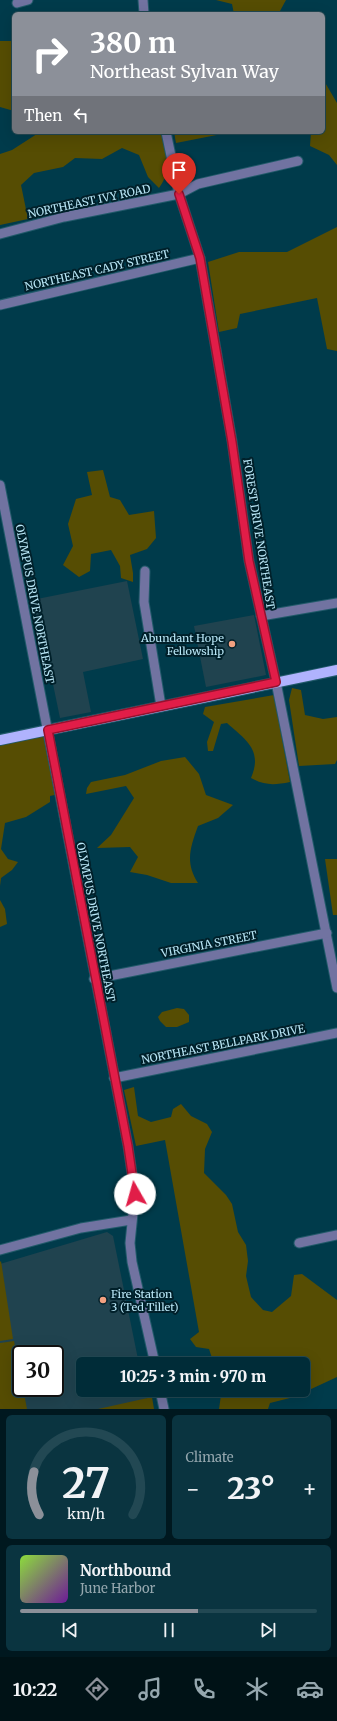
<!DOCTYPE html>
<html lang="en">
<head>
<meta charset="utf-8">
<style>
  :root { --surface:#002c38; --page:#0a3440; --text:#f1f3f6; --muted:#95a7ae; --line:#224853; --accent:#8c9099 }
  body { margin:0; font-family:Merriweather,serif; background:var(--page); color:var(--text); height:100vh; display:flex; flex-direction:column; font-size:15px; white-space:nowrap }
  * { box-sizing:border-box; margin:0 }
  p { font-size:13px; color:var(--muted) }
  .icon { flex:none; width:22px; height:22px; fill:none; stroke:currentColor; stroke-width:2; stroke-linecap:round; stroke-linejoin:round }
  .map { position:relative; height:1409px; overflow:hidden }
  .panel { display:flex; flex-direction:column; gap:6px; padding:6px; background:#00181f; flex:1 }
  .panel>* { flex:none }
  .hud { position:absolute; left:12px; top:12px; width:313px; height:122px; border-radius:6px; box-shadow:0 4px 16px #0002,0 0 0 1px var(--line); background:#8c9099; color:#fff; overflow:hidden }
  .speed { position:absolute; left:12px; top:1345px; display:flex; gap:8px; font-size:20px; font-weight:700; text-align:center }
  .speed>* { display:grid; place-content:center; width:52px; height:52px; border-radius:50%; background:var(--surface); box-shadow:0 4px 16px #0002,0 0 0 1px var(--line); line-height:1 }
  .speed .limit { border:2px solid #111; border-radius:6px; background:#fff; color:#111 }
  .pin { position:absolute; display:grid; place-items:center; width:34px; height:34px; color:#fff; margin:-41px -17px; border-radius:50% 50% 50% 0; rotate:-45deg; box-shadow:0 0 4px #0007 }
  .pin .icon { rotate:45deg }
  .me { position:absolute; width:44px; margin:-22px; rotate:353deg; stroke-linejoin:round; filter:drop-shadow(0 0 3px #0008) }
  .turn { display:flex; align-items:center; gap:14px; height:84px; padding:0 12px; font-size:18px }
  .turn .icon { width:52px; height:52px; stroke-width:2.5 }
  .turn b { display:block; font-size:28px; line-height:34px }
  .then { display:flex; align-items:center; height:38px; padding:0 12px; background:#0003; gap:8px; font-size:15px }
  .big { font-size:30px; font-weight:800; line-height:1.1 }
  .panel .tile { flex:1; display:flex; flex-direction:column; justify-content:center; gap:6px; min-width:0; padding:0 14px; border-radius:6px; background:var(--page) }
  .panel .dial { align-items:center; gap:0 }
  .dial svg { height:104px; overflow:visible; fill:none; stroke:var(--line); stroke-width:7; stroke-linecap:round; text-anchor:middle }
  .dial text { fill:var(--text); stroke:none }
  .song { display:flex; align-items:center; gap:12px }
  .cover { width:48px; height:48px; border-radius:6px; background:linear-gradient(135deg,hsl(90 70% 55%),hsl(280 70% 35%)) }
  .played { height:4px; border-radius:2px; background:linear-gradient(90deg,var(--accent) 60%,var(--line) 60%) }
  .keys { display:flex; justify-content:space-around; direction:ltr }
  .heat { display:flex; justify-content:space-between; align-items:center; font-size:22px; direction:ltr }
  .panel .tiles { flex:1; display:grid; gap:6px; grid-template-columns:1fr 1fr }
  .tile:last-child { grid-column:span 2 }
  .trip { position:absolute; left:76px; top:1357px; width:234px; height:40px; border-radius:6px; background:var(--surface); box-shadow:0 4px 16px #0002,0 0 0 1px var(--line); font-weight:800; line-height:40px; text-align:center }
  .dock { display:flex; height:64px; justify-content:space-around; align-items:center; background:#001216; color:var(--muted) }
  .dock .icon { width:28px; height:28px }
  .dock .on { color:var(--accent) }
  .dock b { font-size:18px; color:var(--text) }
  .map>svg:first-child { display:block }
</style>
</head>
<body>
<div class="map">
<svg width="337" height="1409" viewBox="0 0 337 1409">
  <rect width="100%" height="100%" fill="#003b4b"/>
  <g fill="#20434f" fill-rule="evenodd">
    <path d="M 127,581 L 143,659 L 83,672 L 91,712 L 60,718 L 47,655 L 44,655 L 32,600 Z"/>
    <path d="M 254,615 L 266,675 L 206,687 L 194,626 Z"/>
    <path d="M 107,1232 L 113,1236 L 139,1364 L 83,1364 L 83,1390 L 144,1390 L 148,1409 L 0,1409 L 0,1264 ZM 21,1354 L 55,1354 L 55,1388 L 21,1388 Z"/>
  </g>
  <g fill="#564d03">
    <path d="M 216,0 L 286,0 L 280,11 L 273,14 L 234,14 L 232,4 Z"/>
    <path d="M 0,41 L 14,41 L 14,111 L 0,107 Z"/>
    <path d="M 323,79 L 337,103 L 337,165 L 329,155 L 310,146 L 311,132 L 323,132 Z"/>
    <path d="M 40,132 L 161,132 C 165,152 173,170 159,188 L 148,177 L 139,155 L 122,148 L 102,159 L 75,158 L 63,167 L 34,173 L 21,185 L 28,219 L 0,225 L 0,154 L 12,150 Z"/>
    <path d="M 174,132 L 232,132 L 176,143 Z"/>
    <path d="M 337,227 L 337,351 L 327,349 L 317,298 L 240,314 L 237,328 L 219,332 L 208,262 L 239,252 L 287,252 Z"/>
    <path d="M 103,470 L 110,497 L 120,500 L 129,515 L 154,511 L 156,538 L 147,549 L 130,555 L 133,573 L 133,582 L 121,578 L 120,566 L 111,550 L 91,554 L 90,571 L 79,577 L 63,565 L 73,546 L 68,524 L 76,499 L 92,495 L 87,472 Z"/>
    <path d="M 292,688 L 301,690 L 305,715 L 323,719 L 337,717 L 337,760 L 335,764 L 299,766 L 289,700 Z"/>
    <path d="M 274,695 L 290,782 C 275,785 265,786 251,778 C 263,750 246,740 227,723 L 221,724 L 213,751 L 208,751 L 207,742 L 214,722 L 203,714 L 205,707 Z"/>
    <path d="M 48,730 L 59,794 L 50,796 L 50,802 L 26,817 L 5,823 L 1,849 L 8,859 L 18,862 L 12,870 L 1,878 L 0,886 L 0,740 Z"/>
    <path d="M 185,757 L 199,774 L 206,795 L 233,805 L 218,818 L 198,826 C 190,848 185,863 198,883 L 171,883 L 147,875 L 130,872 L 138,857 L 130,847 L 97,848 L 111,835 L 134,798 L 126,786 L 86,794 L 87,788 L 91,782 L 125,775 L 161,761 Z"/>
    <path d="M 325,859 L 337,859 L 337,915 L 333,915 Z"/>
    <path d="M 0,900 L 5,909 L 7,924 L 0,927 Z"/>
    <path d="M 177,1008 L 184,1009 L 189,1015 L 189,1022 L 177,1027 L 166,1027 L 160,1021 L 158,1017 L 162,1012 Z"/>
    <path d="M 134,1087 L 138,1116 L 151,1122 L 171,1117 L 173,1109 L 181,1104 L 191,1116 L 207,1124 L 212,1132 L 205,1149 L 204,1173 L 226,1195 L 232,1204 L 238,1232 L 246,1245 L 248,1261 L 246,1276 L 251,1297 L 263,1310 L 272,1312 L 291,1296 L 294,1275 L 302,1274 L 337,1300 L 337,1377 L 294,1397 L 270,1403 L 268,1409 L 219,1409 L 221,1395 L 197,1392 L 195,1390 L 303,1390 L 303,1364 L 214,1364 L 209,1349 L 196,1347 L 190,1339 L 199,1332 L 165,1140 L 136,1146 L 124,1090 Z"/>
    <path d="M 1,1261 L 13,1339 L 0,1341 L 0,1262 Z"/>
    <path d="M 14,1341 L 21,1378 L 21,1388 L 23,1388 L 27,1409 L 0,1409 L 0,1343 Z"/>
    <path d="M 152,1397 L 154,1409 L 98,1409 Z"/>
  </g>
  <g fill="none" stroke-linecap="round" stroke-linejoin="round">
    <g stroke="#215a6a" stroke-width="11">
      <g id="minor">
        <path d="M 143,0 L 144,14"/>
        <path d="M 17,3 L 28,0"/>
        <path d="M 166,132 L 179,194 L 200,258 L 232,441 L 249,561 L 276,682 L 337,988"/>
        <path d="M 0,234 L 64,217 L 179,194 L 198,184 L 298,161"/>
        <path d="M 0,305 L 200,258"/>
        <path d="M 0,485 L 128,1146 L 135,1194 L 130,1243 L 132,1262 L 155,1364"/>
        <path d="M 145,571 L 144,602 L 161,706"/>
        <path d="M 261,616 L 337,603"/>
        <path d="M 94,979 L 327,933"/>
        <path d="M 114,1078 L 337,1033"/>
        <path d="M 299,1243 L 337,1235"/>
        <path d="M 0,1250 L 81,1228 L 131,1220"/>
        <path d="M 160,1390 L 164,1409"/>
      </g>
    </g>
    <g stroke="#215a6a" stroke-width="12">
      <path id="major" d="M 0,740 L 337,670"/>
    </g>
    <use href="#minor" stroke="#7173a1" stroke-width="9"/>
    <use href="#major" stroke="#b0b3fe" stroke-width="10"/>
  </g>
  <g fill="none" stroke-linecap="round" stroke-linejoin="round">
    <g stroke="#92132f" stroke-width="10">
      <path id="route" d="M 135,1194 L 128,1146 L 48,730 L 276,682 L 249,561 L 232,442 L 200,258 L 179,194"/>
    </g>
    <use href="#route" stroke="#e11d48" stroke-width="7"/>
  </g>
  <g fill="#f2a080" stroke="#00202a" stroke-width="1.5">
    <circle cx="232" cy="644" r="4"/>
    <circle cx="103" cy="1300" r="4"/>
  </g>
  <g text-anchor="middle" dominant-baseline="central" stroke-width="4" stroke-linejoin="round" paint-order="stroke">
    <g font-size="11" fill="#b9e7f7" stroke="#00202a">
      <text transform="translate(89 201) rotate(-12)">NORTHEAST IVY ROAD</text>
      <text transform="translate(97 270) rotate(-13)">NORTHEAST CADY STREET</text>
      <text transform="translate(259 534) rotate(81)">FOREST DRIVE NORTHEAST</text>
      <text transform="translate(35 604) rotate(79)">OLYMPUS DRIVE NORTHEAST</text>
      <text transform="translate(96 922) rotate(79)">OLYMPUS DRIVE NORTHEAST</text>
      <text transform="translate(209 944) rotate(-11)">VIRGINIA STREET</text>
      <text transform="translate(223 1044) rotate(-11)">NORTHEAST BELLPARK DRIVE</text>
    </g>
    <g font-size="11" fill="#b9e7f7" stroke="#00202a" text-anchor="end">
      <text x="224" y="638">Abundant Hope<tspan x="224" dy="13">Fellowship</tspan></text>
      <text x="111" y="1294" text-anchor="start">Fire Station<tspan x="111" dy="13">3 (Ted Tillet)</tspan></text>
    </g>
  </g>
</svg>
<div class="speed"><div class="limit">30</div></div>
<div class="pin" style="left:179px;top:194px;background:#d93025"><svg class="icon" aria-label="arrive" viewBox="0 0 24 24"><path d="M6 21V4h12l-3 4 3 4H6"/></svg></div>
<svg class="me" style="left:135px;top:1194px" viewBox="-20 -20 40 40"><circle r="19" fill="#fff"/><path d="M0-13L10 11 0 6-10 11z" fill="#e11d48"/></svg>
<div class="trip">10:25 · 3 min · 970 m</div>
<div class="hud">
<div class="turn"><svg class="icon" aria-label="right" viewBox="0 0 24 24"><path d="M7 20v-9h11M14 6l5 5-5 5"/></svg><div><b>380 m</b>Northeast Sylvan Way</div></div>
<div class="then">Then<svg class="icon" aria-label="left" viewBox="0 0 24 24"><path d="M17 20v-9H6M10 6l-5 5 5 5"/></svg></div>
</div>
</div>
<section class="panel">
<div class="tiles">
<div class="tile dial"><svg viewBox="0 0 100 80">
<path d="M14 69A42 42 0 1 1 86 69"/>
<path d="M14 69A42 42 0 0 1 10 36" stroke="#8c9099"/>
<text x="50" y="56" font-size="32" font-weight="700">27</text>
<text x="50" y="72" font-size="11">km/h</text>
</svg></div>
<div class="tile"><p>Climate</p>
<div class="heat"><a>−</a><b class="big">23°</b><a>+</a></div>
</div>
<div class="tile">
<div class="song"><i class="cover"></i><div><b>Northbound</b><p>June Harbor</p></div></div>
<div class="played"></div>
<div class="keys"><svg class="icon" aria-label="previous" viewBox="0 0 24 24"><path d="M18 5L8 12l10 7zM5 5v14"/></svg><svg class="icon" aria-label="pause" viewBox="0 0 24 24"><path d="M8 5v14M16 5v14"/></svg><svg class="icon" aria-label="next" viewBox="0 0 24 24"><path d="M6 5l10 7-10 7zM19 5v14"/></svg></div>
</div>
</div>
</section>
<nav class="dock">
<b>10:22</b>
<svg class="icon on" aria-label="directions" viewBox="0 0 24 24"><path d="M12 3l9 9-9 9-9-9zM9 14v-3h6M13 9l2 2-2 2"/></svg>
<svg class="icon" aria-label="music" viewBox="0 0 24 24"><path d="M9 18V5l10-2v13"/><circle cx="6" cy="18" r="3"/><circle cx="16" cy="16" r="3"/></svg>
<svg class="icon" aria-label="phone" viewBox="0 0 24 24"><path d="M5 4h4l2 5-3 2q2 4 5 5l2-3 5 2v4C11 20 4 13 5 4z"/></svg>
<svg class="icon" aria-label="climate" viewBox="0 0 24 24"><path d="M12 3v18M4 7l16 10M4 17L20 7"/></svg>
<svg class="icon" aria-label="car" viewBox="0 0 24 24"><path d="M5 17H2v-5l4-1 3-4h7l3 4 3 1v5h-3M9 17h6M6 11h13"/><circle cx="7" cy="17" r="2"/><circle cx="17" cy="17" r="2"/></svg>
</nav>
</body>
</html>
